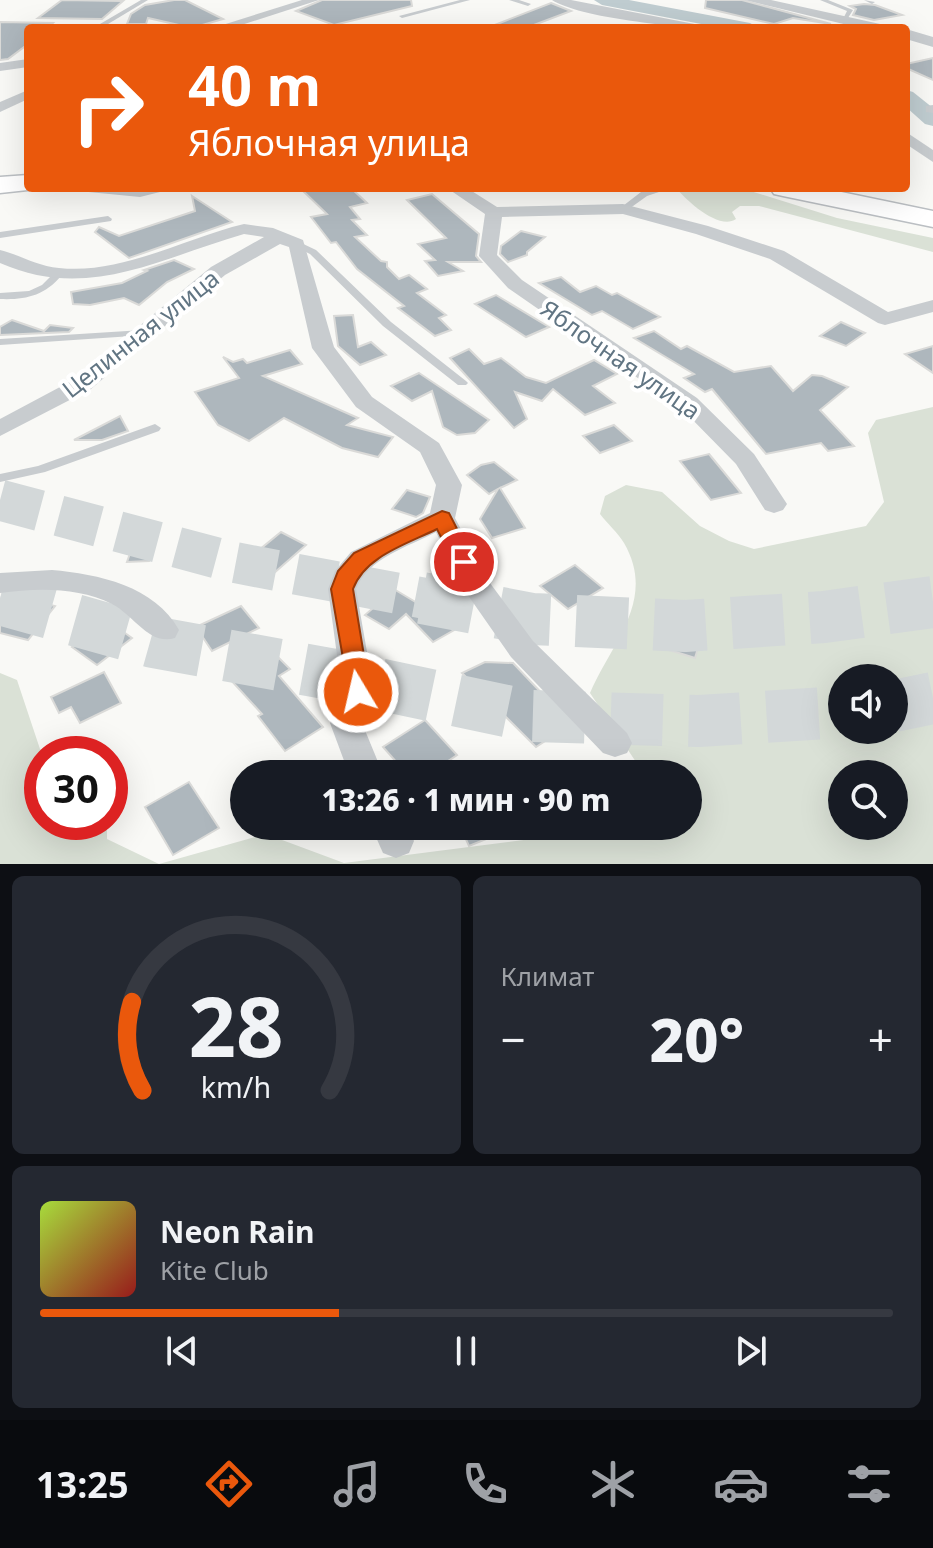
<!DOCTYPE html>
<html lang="ru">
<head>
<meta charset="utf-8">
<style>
  :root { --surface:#171b24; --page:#242831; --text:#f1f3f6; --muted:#9ea1a6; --line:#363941; --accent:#ea580c }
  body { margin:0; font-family:"Noto Sans",sans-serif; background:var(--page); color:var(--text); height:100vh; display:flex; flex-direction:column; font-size:30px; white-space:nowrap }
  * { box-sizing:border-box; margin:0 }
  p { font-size:26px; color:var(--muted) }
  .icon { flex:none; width:44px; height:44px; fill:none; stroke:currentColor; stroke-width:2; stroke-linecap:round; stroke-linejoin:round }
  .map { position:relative; height:864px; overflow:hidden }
  .sheet { display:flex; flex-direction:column; gap:12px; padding:12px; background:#0d0f14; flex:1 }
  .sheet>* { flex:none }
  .guide { position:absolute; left:24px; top:24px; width:886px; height:168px; border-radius:8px; box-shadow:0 8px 32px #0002; background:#ea580c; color:#fff; overflow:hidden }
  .fabs { position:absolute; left:828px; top:664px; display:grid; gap:16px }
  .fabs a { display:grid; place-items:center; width:80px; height:80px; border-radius:50%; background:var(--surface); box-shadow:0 8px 32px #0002; font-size:40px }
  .speed { position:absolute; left:24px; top:736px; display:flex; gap:16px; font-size:40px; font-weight:700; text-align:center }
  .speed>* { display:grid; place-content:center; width:104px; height:104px; border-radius:50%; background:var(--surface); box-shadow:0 8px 32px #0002; line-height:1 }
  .speed .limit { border:12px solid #d22; background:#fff; color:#111 }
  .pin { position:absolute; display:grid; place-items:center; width:68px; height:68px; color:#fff; margin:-34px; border:4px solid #fff; border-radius:50%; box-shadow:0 2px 8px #0007 }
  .me { position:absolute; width:88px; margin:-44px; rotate:351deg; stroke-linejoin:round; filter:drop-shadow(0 0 6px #0008) }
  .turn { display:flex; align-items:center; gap:28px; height:168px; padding:0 32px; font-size:36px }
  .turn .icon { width:104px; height:104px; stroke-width:2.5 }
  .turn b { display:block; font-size:56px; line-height:68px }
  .big { font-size:60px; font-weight:800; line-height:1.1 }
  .sheet .tile { flex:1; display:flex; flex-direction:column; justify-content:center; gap:12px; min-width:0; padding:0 28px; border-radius:12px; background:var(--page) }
  .sheet .dial { align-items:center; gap:0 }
  .dial svg { height:208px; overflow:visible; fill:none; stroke:var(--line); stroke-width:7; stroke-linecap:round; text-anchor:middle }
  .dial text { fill:var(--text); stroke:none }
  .song { display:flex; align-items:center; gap:24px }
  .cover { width:96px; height:96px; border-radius:12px; background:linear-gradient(135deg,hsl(80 70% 55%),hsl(0 70% 35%)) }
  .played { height:8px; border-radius:4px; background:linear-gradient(90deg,var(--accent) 35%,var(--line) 35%) }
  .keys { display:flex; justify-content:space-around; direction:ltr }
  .heat { display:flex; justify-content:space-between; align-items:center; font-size:44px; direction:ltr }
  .sheet .tiles { flex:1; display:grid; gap:12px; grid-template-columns:1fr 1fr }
  .tile:last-child { grid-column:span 2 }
  .trip { position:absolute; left:230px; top:760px; width:472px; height:80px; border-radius:40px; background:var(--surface); box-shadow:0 8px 32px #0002; font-weight:800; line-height:80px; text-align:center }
  .menu { display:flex; height:128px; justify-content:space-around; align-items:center; background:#090b0e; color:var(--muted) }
  .menu .icon { width:56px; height:56px }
  .menu .current { color:var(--accent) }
  .menu b { font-size:36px; color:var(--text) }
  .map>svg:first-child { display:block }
</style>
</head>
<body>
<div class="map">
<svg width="933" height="864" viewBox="0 0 933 864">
  <rect width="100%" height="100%" fill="#f9f9f6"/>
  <g fill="#dae1d6" fill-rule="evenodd">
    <path d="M 676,188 L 741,188 L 837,218 L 933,238 L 933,252 L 759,206 L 740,206 L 732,212 L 736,219 C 719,231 686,200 676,188 Z"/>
    <path d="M 933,407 L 933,864 L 0,864 L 0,673 L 17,680 L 40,749 L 48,754 L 42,754 L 42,822 L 107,822 L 107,839 L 159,864 L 266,834 L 344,863 L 632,826 L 688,826 L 688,774 L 644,774 L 590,693 C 612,642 657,600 624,543 C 618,533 607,523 600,514 L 605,496 L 626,485 L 662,492 L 700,526 L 729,541 L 754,549 L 866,526 L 884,502 L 868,433 L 876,420 ZM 842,678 L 894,678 L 894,730 L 842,730 ZM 842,774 L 894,774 L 894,826 L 842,826 Z"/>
  </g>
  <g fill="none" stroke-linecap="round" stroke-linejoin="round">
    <g fill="#bfccd0" fill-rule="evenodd">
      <path d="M 594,0 L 629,0 L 750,23 L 759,28 L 722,28 L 602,5 Z"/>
      <path d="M 906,90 L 913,92 L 933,108 L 933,126 L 925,124 L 906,107 Z"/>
    </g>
  </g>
  <g fill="#aeb7bd" stroke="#dadad8" stroke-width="2">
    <path d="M 62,0 L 123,1 L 102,19 L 38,18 Z"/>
    <path d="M 174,0 L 185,0 L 223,19 L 192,28 L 148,18 L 146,24 L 127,24 L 131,14 L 145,5 Z"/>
    <path d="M 322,0 L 411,0 L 412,6 L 334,25 L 296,11 Z"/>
    <path d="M 706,0 L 742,0 L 831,24 L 793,18 L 774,24 L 705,8 Z"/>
    <path d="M 551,3 L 571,11 L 526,28 L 487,28 Z"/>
    <path d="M 864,4 L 875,5 L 902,15 L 874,20 L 853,15 L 856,9 L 850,6 Z"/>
    <path d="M 0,22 L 53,23 L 48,28 L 28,28 L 28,44 L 8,59 L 0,60 Z"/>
    <path d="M 933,58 L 933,80 L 906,68 L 906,64 Z"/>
    <path d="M 300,188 L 351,188 L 367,203 L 350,207 L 360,219 L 352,220 L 367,235 L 355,237 L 381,261 L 387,262 L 387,267 L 399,279 L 409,275 L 427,289 L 417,293 L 446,315 L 439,318 L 451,330 L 435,336 L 398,308 L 404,306 L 357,269 L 336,242 L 331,243 L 311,217 L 327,214 Z"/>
    <path d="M 432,194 L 479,234 L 476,256 L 481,262 L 448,262 L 463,271 L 438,276 L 425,261 L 435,260 L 418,244 L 446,238 L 407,200 Z"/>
    <path d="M 192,196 L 232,222 L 129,258 L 95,232 L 99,227 L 119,236 L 195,211 Z"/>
    <path d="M 521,231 L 545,237 L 527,252 L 527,255 L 508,262 L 500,254 L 501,246 Z"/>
    <path d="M 174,260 L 194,269 L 167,282 L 139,305 L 124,298 L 90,305 L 73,304 L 71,292 L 122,283 L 147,271 L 144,270 Z"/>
    <path d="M 561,277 L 580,292 L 596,286 L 612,295 L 617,293 L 660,317 L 633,329 L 602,311 L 592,315 L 539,283 Z"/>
    <path d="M 496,295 L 549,327 L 526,337 L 475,304 Z"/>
    <path d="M 353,315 L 358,347 L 371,342 L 386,355 L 360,365 L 338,346 L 334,316 Z"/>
    <path d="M 12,320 L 44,331 L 50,325 L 73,328 L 69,332 L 0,335 L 0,327 Z"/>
    <path d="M 841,322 L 865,333 L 846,346 L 820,336 Z"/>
    <path d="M 654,331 L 681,349 L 687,346 L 734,372 L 771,366 L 793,391 L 812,375 L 822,376 L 848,387 L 820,410 L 854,446 L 828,451 L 821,443 L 766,454 L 712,389 L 705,392 L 684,378 L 694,374 L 634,338 Z"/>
    <path d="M 933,346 L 933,373 L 905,354 Z"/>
    <path d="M 469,349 L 484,364 L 501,358 L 526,377 L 546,383 L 594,360 L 617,374 L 593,386 L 615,403 L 585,415 L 553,389 L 542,401 L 515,392 L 527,419 L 514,428 L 450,358 Z"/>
    <path d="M 290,350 L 302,364 L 263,376 L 358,418 L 347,425 L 393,437 L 378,457 L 342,448 L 284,418 L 249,441 L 218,425 L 195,392 L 239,378 L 223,357 L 233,362 L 243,359 L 247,363 Z"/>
    <path d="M 419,373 L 428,379 L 489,420 L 475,433 L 457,435 L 443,427 L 432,391 L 412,401 L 391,386 Z"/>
    <path d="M 120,416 L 128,431 L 102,440 L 74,440 Z"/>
    <path d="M 614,425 L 632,441 L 600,453 L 583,436 Z"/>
    <path d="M 709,454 L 741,493 L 711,500 L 680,461 Z"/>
    <path d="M 494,462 L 517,480 L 500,488 L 525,528 L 492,538 L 480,519 L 498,489 L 489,494 L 467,475 L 481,465 Z"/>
    <path d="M 407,490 L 430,497 L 423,513 L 416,517 L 392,509 Z"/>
    <path d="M 281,532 L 306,545 L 274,573 L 248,559 Z"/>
    <path d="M 155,544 L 149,561 L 127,562 L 133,545 Z"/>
    <path d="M 575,565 L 603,588 L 568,609 L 540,586 Z"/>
    <path d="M 382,582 L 439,616 L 431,593 L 463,625 L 433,642 L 406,614 L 389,629 L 365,615 L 388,595 L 379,586 Z"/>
    <path d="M 14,596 L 55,606 L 28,640 L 0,633 L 0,612 Z"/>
    <path d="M 241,606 L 259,628 L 212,651 L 196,627 Z"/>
    <path d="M 108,621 L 132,638 L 97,665 L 72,647 Z"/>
    <path d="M 669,629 L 701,638 L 695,658 L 663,648 Z"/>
    <path d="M 271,650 L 290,669 L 279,676 L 323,727 L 285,751 L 258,716 L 262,714 L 228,677 Z"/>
    <path d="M 485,662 L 513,663 L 571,724 L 536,747 L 462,673 Z"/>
    <path d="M 104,672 L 121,703 L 80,723 L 71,707 L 59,713 L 51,697 Z"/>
    <path d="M 425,720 L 457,755 L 429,774 L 407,774 L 383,747 Z"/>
    <path d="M 189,782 L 219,828 L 173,855 L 145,807 Z"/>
    <path d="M 460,826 L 516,826 L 516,827 L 469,846 Z"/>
  </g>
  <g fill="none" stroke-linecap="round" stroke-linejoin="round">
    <g stroke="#d3d8d9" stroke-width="41" stroke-dasharray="41 20" stroke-linecap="butt">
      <path d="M 0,500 L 232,562 L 433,600"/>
      <path d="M 0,599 L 4,600"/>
    </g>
    <g stroke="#d3d8d9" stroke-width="52" stroke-dasharray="52 26" stroke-linecap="butt">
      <path d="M 422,598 L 532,619 L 685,626 L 824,617 L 933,602"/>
      <path d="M 0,599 L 153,642 L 330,674 L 530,716 L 699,721 L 842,712"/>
      <path d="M 894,706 L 933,698"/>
    </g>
    <g stroke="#bbbfc3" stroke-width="3">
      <g id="primary">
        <path d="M 28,175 L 28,188 L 37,189 L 0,193 L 0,177 Z"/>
        <path d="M 770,188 L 822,188 L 933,211 L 933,227 L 783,196 L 774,194 Z"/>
      </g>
    </g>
    <g fill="#c8cccf" fill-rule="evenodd">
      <path d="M 141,0 L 148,0 L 103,27 L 51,28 L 54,26 L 100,24 Z"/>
      <path d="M 460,0 L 470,0 L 402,18 L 399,16 Z"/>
      <path d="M 509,0 L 519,0 L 531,4 L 528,6 Z"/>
      <path d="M 820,0 L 828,0 L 853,10 L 846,21 L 842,21 L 847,11 Z"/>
      <path d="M 864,0 L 875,2 L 872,4 Z"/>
      <path d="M 64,188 C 88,188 112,191 137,191 C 150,191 163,188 176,188 L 140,197 L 68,190 Z"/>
      <path d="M 657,188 L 671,188 L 647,196 L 626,211 L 619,209 L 641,192 Z"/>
      <path d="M 108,216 L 112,219 L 111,221 L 0,238 L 0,232 Z"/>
      <path d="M 297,241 L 316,250 L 391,322 L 466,381 L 468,383 L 466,385 L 458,385 L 383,326 L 310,254 L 294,246 L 292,244 Z"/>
      <path d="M 58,271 L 61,272 L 61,276 C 44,296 25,300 0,299 L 0,293 L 29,291 L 42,285 L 55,272 Z"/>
      <path d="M 143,330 L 148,333 L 147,335 L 0,345 L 0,339 Z"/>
      <path d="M 155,424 L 161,428 L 159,431 L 45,472 L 0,482 L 0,474 L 38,466 Z"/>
    </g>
    <g fill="#c8cccf" fill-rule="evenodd">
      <path d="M 302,0 L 319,0 L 232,28 L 213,28 Z"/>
      <path d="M 552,0 L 571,0 L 715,28 C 679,28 580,18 552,0 Z"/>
      <path d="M 28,59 L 28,67 L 0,71 L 0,63 Z"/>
      <path d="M 28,90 L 28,99 L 0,112 L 0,102 Z"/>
      <path d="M 933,105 L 933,113 L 926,112 L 926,106 Z"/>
      <path d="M 906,132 L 933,150 L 933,162 L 906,144 Z"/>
      <path d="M 447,188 L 467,188 L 497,207 L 623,204 L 708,226 L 784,251 L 888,312 L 933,300 L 933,312 L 885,325 L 878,323 L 770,259 L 696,234 L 623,214 L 502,217 L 497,255 L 522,280 L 697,398 L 754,454 L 787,504 L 783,510 L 774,513 L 765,510 L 736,464 L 681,408 L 508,288 L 479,256 L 485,214 Z"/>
      <path d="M 244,224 L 273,228 L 303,240 L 334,347 L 372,397 L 439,443 L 462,485 L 455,518 L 487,579 L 533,641 L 627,733 L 632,743 L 627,753 L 615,757 L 603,753 L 511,657 L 465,591 L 436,532 C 408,547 368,558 356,589 L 374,692 L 362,723 L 383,774 L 349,774 L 330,723 L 342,692 L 328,589 L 335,571 L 351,552 L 430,513 L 436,485 L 420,452 L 356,407 L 312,348 L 289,247 L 280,244 L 225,275 L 91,389 L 0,436 L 0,419 L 75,379 L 211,267 L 264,237 L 244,234 C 160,258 88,302 0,263 L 0,250 C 20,255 37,266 59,268 C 121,275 185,238 244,224 Z"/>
      <path d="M 52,570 C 98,574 155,586 179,630 L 175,638 C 149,646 134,615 112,604 C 78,587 37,588 0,593 L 0,573 Z"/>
      <path d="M 371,826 L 407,826 L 414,841 L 409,853 L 396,858 L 383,853 Z"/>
    </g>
    <g fill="#c8cccf" fill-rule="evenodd">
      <path d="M 745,0 L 771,0 L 880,24 L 887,28 L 860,28 Z"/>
      <path d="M 906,29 L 933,37 L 933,47 L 906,39 Z"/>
    </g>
    <use href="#primary" fill="#fff" fill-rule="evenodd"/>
  </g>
  <path fill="#ea580c" stroke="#983908" stroke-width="2" d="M 442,511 L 449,513 L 474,562 L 471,567 L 456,567 L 437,529 C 407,544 365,556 353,589 L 370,692 L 367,699 L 358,702 L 350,699 L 331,589 L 338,571 L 354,553 Z"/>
  <g text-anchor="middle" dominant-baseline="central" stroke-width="8" stroke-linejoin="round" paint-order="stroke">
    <g font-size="24" fill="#617583" stroke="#fff">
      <text transform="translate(140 333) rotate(-38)">Целинная улица</text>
      <text transform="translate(621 359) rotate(35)">Яблочная улица</text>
    </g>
  </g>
</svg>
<div class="fabs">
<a><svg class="icon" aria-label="sound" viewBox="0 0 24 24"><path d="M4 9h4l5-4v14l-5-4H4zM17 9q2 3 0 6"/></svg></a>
<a><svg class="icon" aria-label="search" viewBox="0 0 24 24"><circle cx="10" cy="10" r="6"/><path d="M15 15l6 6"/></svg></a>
</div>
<div class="speed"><div class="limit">30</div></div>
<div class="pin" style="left:464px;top:562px;background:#d93025"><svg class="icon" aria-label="arrive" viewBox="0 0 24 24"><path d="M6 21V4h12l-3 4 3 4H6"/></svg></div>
<svg class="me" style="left:358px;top:692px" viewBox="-20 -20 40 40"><circle r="17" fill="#ea580c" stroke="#fff" stroke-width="3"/><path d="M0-11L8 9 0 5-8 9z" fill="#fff"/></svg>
<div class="trip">13:26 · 1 мин · 90 m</div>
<div class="guide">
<div class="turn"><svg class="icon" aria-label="right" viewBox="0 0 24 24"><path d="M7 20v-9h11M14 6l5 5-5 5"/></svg><div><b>40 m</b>Яблочная улица</div></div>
</div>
</div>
<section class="sheet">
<div class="tiles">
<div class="tile dial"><svg viewBox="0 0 100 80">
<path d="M14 69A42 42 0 1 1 86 69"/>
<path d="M14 69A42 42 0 0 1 10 35" stroke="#ea580c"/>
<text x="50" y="56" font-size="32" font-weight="700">28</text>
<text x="50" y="72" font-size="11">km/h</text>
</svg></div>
<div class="tile"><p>Климат</p>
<div class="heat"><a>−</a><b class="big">20°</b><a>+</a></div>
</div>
<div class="tile">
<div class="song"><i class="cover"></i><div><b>Neon Rain</b><p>Kite Club</p></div></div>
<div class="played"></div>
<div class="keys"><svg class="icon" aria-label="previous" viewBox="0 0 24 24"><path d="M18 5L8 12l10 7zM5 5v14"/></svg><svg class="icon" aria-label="pause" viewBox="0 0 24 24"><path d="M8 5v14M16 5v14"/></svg><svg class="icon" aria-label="next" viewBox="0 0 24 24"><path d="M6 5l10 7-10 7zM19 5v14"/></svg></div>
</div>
</div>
</section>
<nav class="menu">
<b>13:25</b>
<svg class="icon current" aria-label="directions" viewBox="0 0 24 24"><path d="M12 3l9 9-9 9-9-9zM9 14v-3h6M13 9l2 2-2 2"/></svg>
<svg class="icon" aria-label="music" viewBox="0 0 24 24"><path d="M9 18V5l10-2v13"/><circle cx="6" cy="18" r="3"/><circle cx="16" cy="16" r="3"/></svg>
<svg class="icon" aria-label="phone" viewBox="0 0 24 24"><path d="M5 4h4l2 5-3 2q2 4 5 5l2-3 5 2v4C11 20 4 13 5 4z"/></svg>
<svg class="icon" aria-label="climate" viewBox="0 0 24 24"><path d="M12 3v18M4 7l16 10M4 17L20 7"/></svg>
<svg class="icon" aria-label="car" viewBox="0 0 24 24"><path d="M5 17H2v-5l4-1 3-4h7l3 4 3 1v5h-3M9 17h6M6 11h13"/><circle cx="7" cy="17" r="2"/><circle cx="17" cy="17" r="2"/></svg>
<svg class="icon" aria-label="filters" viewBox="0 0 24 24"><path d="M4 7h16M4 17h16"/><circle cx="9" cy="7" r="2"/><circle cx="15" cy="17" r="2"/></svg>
</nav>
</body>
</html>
